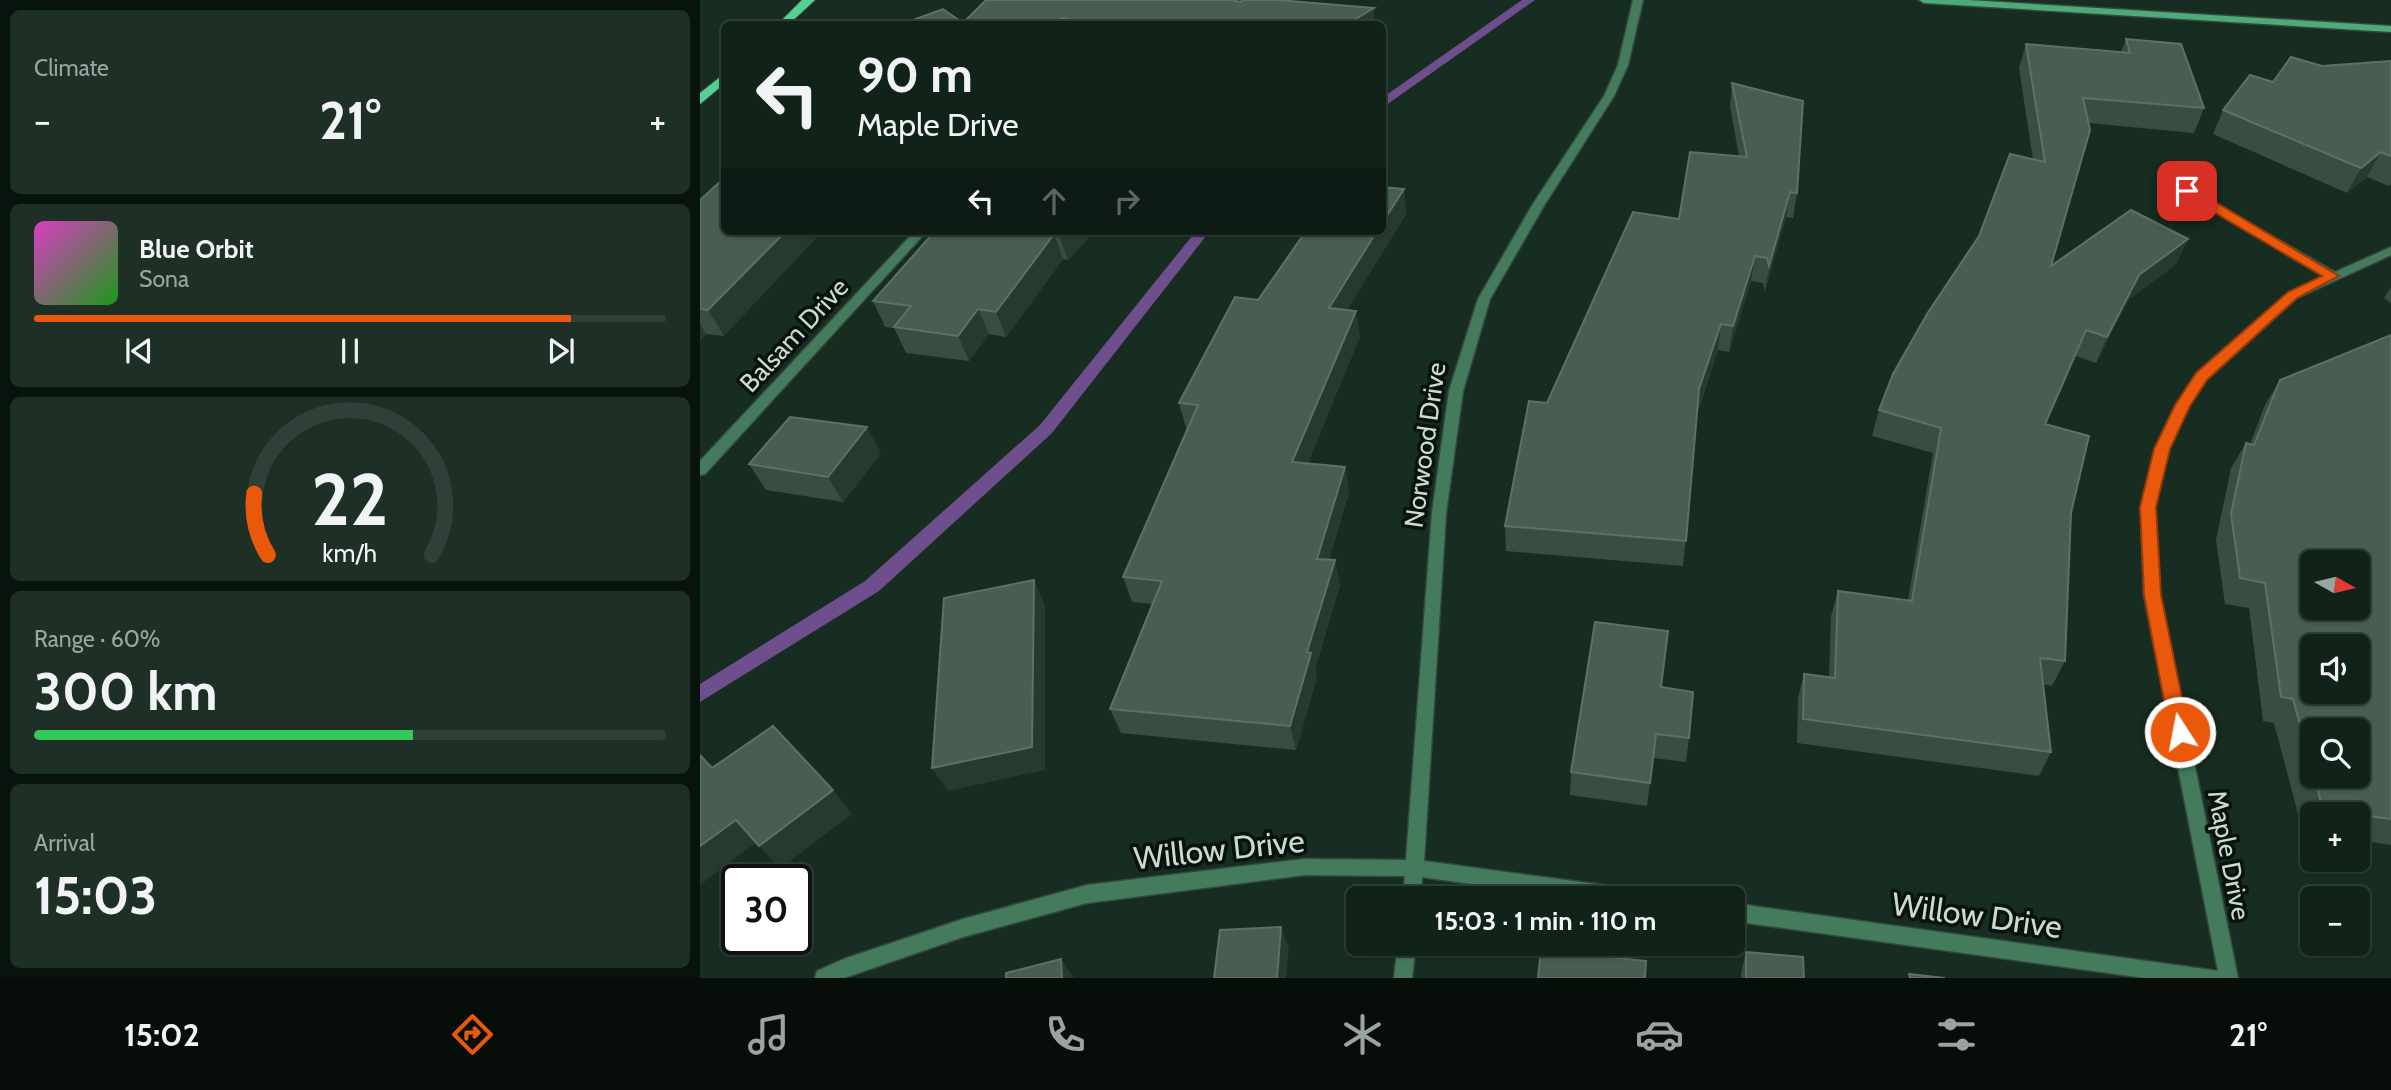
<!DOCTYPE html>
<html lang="en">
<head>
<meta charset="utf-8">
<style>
  :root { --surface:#112219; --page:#1e2f26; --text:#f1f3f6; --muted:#9ca4a2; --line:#303f38; --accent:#ea580c }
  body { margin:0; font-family:Cabin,sans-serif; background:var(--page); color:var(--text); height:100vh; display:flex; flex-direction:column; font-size:26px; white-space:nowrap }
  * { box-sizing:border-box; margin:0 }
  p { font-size:23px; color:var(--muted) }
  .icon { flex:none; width:38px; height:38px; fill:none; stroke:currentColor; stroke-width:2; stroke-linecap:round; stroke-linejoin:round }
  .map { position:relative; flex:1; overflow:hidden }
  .side { display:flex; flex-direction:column; gap:10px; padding:10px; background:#09130e; width:700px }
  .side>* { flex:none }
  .hud { position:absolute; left:21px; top:21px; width:665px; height:214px; border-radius:10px; box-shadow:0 2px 5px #0004,0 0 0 2px var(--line); background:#112219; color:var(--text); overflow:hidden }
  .needle { width:46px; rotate:98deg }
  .fabs { position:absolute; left:1600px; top:550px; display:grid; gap:14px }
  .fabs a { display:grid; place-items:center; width:70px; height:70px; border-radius:10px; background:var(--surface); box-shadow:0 2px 5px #0004,0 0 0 2px var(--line); font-size:35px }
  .speed { position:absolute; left:21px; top:864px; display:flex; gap:14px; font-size:35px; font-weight:700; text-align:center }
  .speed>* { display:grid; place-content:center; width:91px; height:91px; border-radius:50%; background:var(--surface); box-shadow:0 2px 5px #0004,0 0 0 2px var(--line); line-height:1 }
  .speed .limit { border:4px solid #111; border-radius:10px; background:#fff; color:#111 }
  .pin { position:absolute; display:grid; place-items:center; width:60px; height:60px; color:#fff; margin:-30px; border-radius:14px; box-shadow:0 4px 10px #0006 }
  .me { position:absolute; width:77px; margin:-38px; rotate:349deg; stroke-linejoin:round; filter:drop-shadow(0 0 5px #0008) }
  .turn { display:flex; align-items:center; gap:24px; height:147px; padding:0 21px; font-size:32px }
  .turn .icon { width:91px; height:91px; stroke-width:2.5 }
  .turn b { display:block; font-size:49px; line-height:60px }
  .lanes { display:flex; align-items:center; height:66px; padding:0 21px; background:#0003; justify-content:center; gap:35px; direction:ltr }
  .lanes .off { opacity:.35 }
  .big { font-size:52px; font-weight:700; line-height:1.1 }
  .side .tile { flex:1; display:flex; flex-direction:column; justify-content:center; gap:10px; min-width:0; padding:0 24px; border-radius:10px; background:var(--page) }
  .side .dial { align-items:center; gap:0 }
  .dial svg { height:182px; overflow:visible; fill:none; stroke:var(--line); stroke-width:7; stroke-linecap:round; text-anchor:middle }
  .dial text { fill:var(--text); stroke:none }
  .song { display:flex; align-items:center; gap:21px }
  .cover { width:84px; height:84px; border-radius:10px; background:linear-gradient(135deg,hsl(310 70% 55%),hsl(120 70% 35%)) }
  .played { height:7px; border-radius:4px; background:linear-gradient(90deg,var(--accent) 85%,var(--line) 85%) }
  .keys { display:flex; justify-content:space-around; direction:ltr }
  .heat { display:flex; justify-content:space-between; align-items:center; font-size:38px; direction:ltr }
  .charge { height:10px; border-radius:5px; background:linear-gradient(90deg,#34c759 60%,var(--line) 0) }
  .trip { position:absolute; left:646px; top:886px; width:399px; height:70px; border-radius:10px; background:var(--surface); box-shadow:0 2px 5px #0004,0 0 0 2px var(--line); font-weight:700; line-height:70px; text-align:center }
  .tabs { display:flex; height:112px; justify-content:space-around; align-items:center; background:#070e0a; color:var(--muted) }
  .tabs .icon { width:49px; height:49px }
  .tabs .selected { color:var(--accent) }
  .tabs b { font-size:32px; color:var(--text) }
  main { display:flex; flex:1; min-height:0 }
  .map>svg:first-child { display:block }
</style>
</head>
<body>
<main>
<section class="side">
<div class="tile"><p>Climate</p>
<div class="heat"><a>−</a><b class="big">21°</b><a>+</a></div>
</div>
<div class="tile">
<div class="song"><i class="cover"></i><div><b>Blue Orbit</b><p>Sona</p></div></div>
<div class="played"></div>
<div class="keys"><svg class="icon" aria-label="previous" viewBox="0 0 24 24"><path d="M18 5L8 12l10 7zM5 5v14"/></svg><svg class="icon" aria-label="pause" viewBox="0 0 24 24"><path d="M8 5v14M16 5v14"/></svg><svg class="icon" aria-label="next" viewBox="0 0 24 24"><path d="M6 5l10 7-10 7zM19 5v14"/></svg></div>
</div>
<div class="tile dial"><svg viewBox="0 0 100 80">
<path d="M14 69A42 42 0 1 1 86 69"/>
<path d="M14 69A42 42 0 0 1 8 42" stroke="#ea580c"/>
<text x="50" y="56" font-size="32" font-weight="700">22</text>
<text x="50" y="72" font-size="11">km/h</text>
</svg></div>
<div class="tile"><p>Range · 60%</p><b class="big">300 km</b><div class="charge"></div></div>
<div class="tile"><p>Arrival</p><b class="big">15:03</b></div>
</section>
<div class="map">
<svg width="1691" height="978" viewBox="0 0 1691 978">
  <rect width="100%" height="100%" fill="#172d21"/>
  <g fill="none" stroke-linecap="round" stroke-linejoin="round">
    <g fill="#6f4e8e" fill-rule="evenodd">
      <path d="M 822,0 L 835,0 L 682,108 L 682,98 Z"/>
      <path d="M 496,231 L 510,231 L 352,433 L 179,591 L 0,702 L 0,684 L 165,581 L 340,425 Z"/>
    </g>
    <g stroke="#34493d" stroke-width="3">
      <g id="street">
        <path d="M 933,0 L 943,0 L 928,65 L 914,96 L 845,204 L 790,299 L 763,391 L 746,513 L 724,861 L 933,889 L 939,892 L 942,898 L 869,898 L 722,877 L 721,898 L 703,898 L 705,876 L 604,875 L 387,903 L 263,937 L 144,978 L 115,978 L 117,971 L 144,959 L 263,919 L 387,885 L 604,859 L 706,860 L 732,513 L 749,391 L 778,299 L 833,204 L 904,96 L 918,65 Z"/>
        <path d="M 1487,188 L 1635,272 L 1691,247 L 1691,255 L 1597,298 L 1507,379 L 1489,406 L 1469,448 L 1455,507 L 1460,595 L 1538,978 L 1445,978 L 1032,921 L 1032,903 L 1518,971 L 1444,595 L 1441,507 L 1455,448 L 1476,405 L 1497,373 L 1589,292 L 1625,276 L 1483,193 L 1483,189 Z"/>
        <path d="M 215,231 L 227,231 L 5,474 L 0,475 L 0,461 Z"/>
        <path d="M 698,943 L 716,943 L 712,978 L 694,978 Z"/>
      </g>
    </g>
    <g stroke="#34493d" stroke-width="3">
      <path id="secondary" d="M 1219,0 L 1268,0 L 1691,26 L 1691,32 L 1224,3 Z"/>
    </g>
    <g stroke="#34493d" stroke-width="2">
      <g id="primary">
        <path d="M 102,0 L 115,0 L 89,24 L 78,24 Z"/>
        <path d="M 24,74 L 24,84 L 0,104 L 0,93 Z"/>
      </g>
    </g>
    <use href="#street" fill="#457b5d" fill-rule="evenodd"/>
    <use href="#secondary" fill="#4faa7b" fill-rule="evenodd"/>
    <use href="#primary" fill="#55cf92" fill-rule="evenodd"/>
  </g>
  <g fill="#384e42" fill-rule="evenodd">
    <path d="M 286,0 L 675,24 L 202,24 L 263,23 Z"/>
    <path d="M 1426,39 L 1504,108 L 1494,133 L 1389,123 L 1351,266 L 1488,239 L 1476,264 L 1428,300 L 1396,363 L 1376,356 L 1346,424 L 1371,513 L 1365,661 L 1352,686 L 1343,684 L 1351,752 L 1339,776 L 1097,743 L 1098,698 L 1104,674 L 1129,677 L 1131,616 L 1138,591 L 1208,600 L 1233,453 L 1172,436 L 1179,410 L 1333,159 L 1319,68 L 1326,44 L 1421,52 Z"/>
    <path d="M 1691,61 L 1691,184 L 1689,186 L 1667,177 L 1647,193 L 1513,134 L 1523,110 L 1573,82 L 1622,66 Z"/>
    <path d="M 1032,83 L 1097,193 L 1093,218 L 1086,217 L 1065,291 L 1063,283 L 1051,281 L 1029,352 L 1018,350 L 998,411 L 983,566 L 806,551 L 805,526 L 847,403 L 979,219 L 1039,156 L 1030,107 Z"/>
    <path d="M 704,189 L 706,214 L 647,310 L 660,336 L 608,463 L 645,467 L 649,492 L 629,560 L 640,585 L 615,669 L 617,677 L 596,750 L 421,733 L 410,709 L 453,604 L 432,602 L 423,577 L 488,429 L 486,428 L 479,403 Z"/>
    <path d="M 0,200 L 24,336 L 6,334 L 0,340 Z"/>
    <path d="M 235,231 L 395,231 L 368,260 L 363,259 L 306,337 L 289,334 L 269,361 L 206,353 L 194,328 L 185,327 L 173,301 Z"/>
    <path d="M 1691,287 L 1691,303 L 1684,298 Z"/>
    <path d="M 1691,335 L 1691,845 L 1657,840 L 1657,814 L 1612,814 L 1612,834 L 1603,833 L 1574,723 L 1563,721 L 1549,608 L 1525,604 L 1516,540 L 1531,468 L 1546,443 L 1550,444 L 1565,405 L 1580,380 ZM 1612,730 L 1657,775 L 1612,775 Z"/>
    <path d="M 181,453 L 143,502 L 66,490 L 49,464 Z"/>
    <path d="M 961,687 L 989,738 L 986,762 L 953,758 L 947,806 L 870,795 L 871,772 Z"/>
    <path d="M 1046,952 L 1104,978 L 1041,978 L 1041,973 Z"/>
  </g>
  <g fill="#243b2e">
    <path d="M 674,8 L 675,24 L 647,24 Z"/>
    <path d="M 363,18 L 365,24 L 346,24 Z"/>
    <path d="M 1681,152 L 1667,177 L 1647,193 L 1661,168 Z"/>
    <path d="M 704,189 L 706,214 L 633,333 L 629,308 L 677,231 L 682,231 L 682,223 Z"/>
    <path d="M 1090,192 L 1086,217 L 1065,291 L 1069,266 Z"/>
    <path d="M 86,231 L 123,231 L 24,336 L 8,310 Z"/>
    <path d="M 363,231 L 395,231 L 368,260 L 359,235 Z"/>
    <path d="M 354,234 L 363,259 L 306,337 L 296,312 Z"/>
    <path d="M 1488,239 L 1476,264 L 1428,300 L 1396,363 L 1407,337 L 1439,275 Z"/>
    <path d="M 1055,256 L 1051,281 L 1029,352 L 1033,326 Z"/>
    <path d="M 278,309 L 289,334 L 269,361 L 258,336 Z"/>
    <path d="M 656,311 L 660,336 L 598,488 L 592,462 Z"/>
    <path d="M 0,324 L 6,334 L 0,340 Z"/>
    <path d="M 1021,324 L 1018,350 L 996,414 L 999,389 Z"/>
    <path d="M 1386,330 L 1376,356 L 1335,450 L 1345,424 Z"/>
    <path d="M 167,427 L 181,453 L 143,502 L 128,477 Z"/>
    <path d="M 645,467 L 649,492 L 622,584 L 617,559 Z"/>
    <path d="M 635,560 L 640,585 L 615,669 L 617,677 L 596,750 L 590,726 L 607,652 Z"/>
    <path d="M 334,580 L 345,605 L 345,770 L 248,791 L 232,768 Z"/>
    <path d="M 133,790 L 152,814 L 80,869 L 59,846 Z"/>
    <path d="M 36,820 L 57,842 L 0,885 L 0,846 Z"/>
    <path d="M 581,927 L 589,948 L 586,978 L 577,978 Z"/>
    <path d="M 361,959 L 374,978 L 362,978 Z"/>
  </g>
  <g fill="#485e51" stroke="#5d7166" stroke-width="2" fill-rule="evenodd">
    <path d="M 286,0 L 531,0 L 541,2 L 542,0 L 578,0 L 674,8 L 647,24 L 400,24 L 363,18 L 346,24 L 202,24 L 243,9 L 263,23 Z"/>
    <path d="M 1426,39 L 1481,44 L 1504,108 L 1383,98 L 1390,130 L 1351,266 L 1431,210 L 1488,239 L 1439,275 L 1407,337 L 1386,330 L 1345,424 L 1389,436 L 1371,513 L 1365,661 L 1340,658 L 1351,752 L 1103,719 L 1104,674 L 1135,678 L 1138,591 L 1212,601 L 1241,428 L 1179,410 L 1193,374 L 1227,314 L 1279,236 L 1310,154 L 1345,162 L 1326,44 L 1430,53 Z"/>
    <path d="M 1591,57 L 1622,66 L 1691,61 L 1691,156 L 1681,152 L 1661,168 L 1523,110 L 1550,75 L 1573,82 Z"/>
    <path d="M 1032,83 L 1103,101 L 1097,193 L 1090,192 L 1069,266 L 1067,258 L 1055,256 L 1033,326 L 1021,324 L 999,389 L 986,541 L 805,526 L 829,401 L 847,403 L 933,212 L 979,219 L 990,152 L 1047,157 Z"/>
    <path d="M 24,178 L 24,231 L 86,231 L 8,310 L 0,309 L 0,200 Z"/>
    <path d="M 682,187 L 704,189 L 682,223 Z"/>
    <path d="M 235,231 L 363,231 L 359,235 L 354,234 L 296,312 L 278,309 L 258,336 L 194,327 L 211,306 L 173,301 Z"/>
    <path d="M 606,231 L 677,231 L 629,308 L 656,311 L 592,462 L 645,467 L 617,559 L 635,560 L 607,652 L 611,653 L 590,726 L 410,709 L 462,581 L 423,577 L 498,405 L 479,403 L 535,297 L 558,300 Z"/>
    <path d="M 1691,335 L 1691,819 L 1623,810 L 1614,775 L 1657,775 L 1657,730 L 1612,730 L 1612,768 L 1593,699 L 1581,697 L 1565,583 L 1540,578 L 1531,514 L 1546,443 L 1554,445 L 1580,380 ZM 1612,562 L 1657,562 L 1657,607 L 1612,607 ZM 1612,646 L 1657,646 L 1657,691 L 1612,691 Z"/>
    <path d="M 90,417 L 167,427 L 128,477 L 49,464 Z"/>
    <path d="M 334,580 L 332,747 L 232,768 L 244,598 Z"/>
    <path d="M 895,622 L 968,631 L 961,687 L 993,692 L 989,738 L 956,734 L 950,783 L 871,772 Z"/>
    <path d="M 73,726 L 133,790 L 59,846 L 36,820 L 0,846 L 0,755 L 12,768 Z"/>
    <path d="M 581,927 L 577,978 L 514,978 L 520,930 Z"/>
    <path d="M 841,950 L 946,961 L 945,978 L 838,978 Z"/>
    <path d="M 1046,952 L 1103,957 L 1104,978 L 1046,978 Z"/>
    <path d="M 361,959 L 362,978 L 306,978 L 306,973 Z"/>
    <path d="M 1209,974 L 1245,978 L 1210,978 Z"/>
  </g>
  <path fill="#ea580c" stroke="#983908" stroke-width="2" d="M 1483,188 L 1492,188 L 1639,276 L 1597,298 L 1507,380 L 1490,406 L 1470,449 L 1456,507 L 1461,595 L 1489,732 L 1486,738 L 1473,738 L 1470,732 L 1444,595 L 1440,507 L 1454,449 L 1475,405 L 1496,373 L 1588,292 L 1622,276 L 1483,194 Z"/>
  <g text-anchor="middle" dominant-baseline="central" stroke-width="7" stroke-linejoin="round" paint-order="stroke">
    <g font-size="26" fill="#cddad2" stroke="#09130d">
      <text transform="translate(94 335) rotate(-47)">Balsam Drive</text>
      <text transform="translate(725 445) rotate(-82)">Norwood Drive</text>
      <text transform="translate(1529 855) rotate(79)">Maple Drive</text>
    </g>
    <g font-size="32" fill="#cddad2" stroke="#09130d">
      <text transform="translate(519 849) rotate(-6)">Willow Drive</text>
      <text transform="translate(1277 915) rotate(8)">Willow Drive</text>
    </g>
  </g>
</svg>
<div class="fabs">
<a><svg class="needle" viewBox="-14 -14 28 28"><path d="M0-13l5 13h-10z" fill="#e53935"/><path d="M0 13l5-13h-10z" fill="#9ca4a2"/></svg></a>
<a><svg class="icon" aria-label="sound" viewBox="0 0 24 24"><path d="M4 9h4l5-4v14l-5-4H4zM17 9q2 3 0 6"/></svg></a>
<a><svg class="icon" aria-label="search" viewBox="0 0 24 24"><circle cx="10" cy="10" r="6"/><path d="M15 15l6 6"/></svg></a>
<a>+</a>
<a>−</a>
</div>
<div class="speed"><div class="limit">30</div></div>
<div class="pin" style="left:1487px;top:191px;background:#d93025"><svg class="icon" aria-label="arrive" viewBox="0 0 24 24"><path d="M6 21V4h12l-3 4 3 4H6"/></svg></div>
<svg class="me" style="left:1480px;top:732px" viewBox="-20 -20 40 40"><circle r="17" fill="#ea580c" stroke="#fff" stroke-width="3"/><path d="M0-11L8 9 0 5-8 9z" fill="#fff"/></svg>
<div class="trip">15:03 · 1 min · 110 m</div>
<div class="hud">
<div class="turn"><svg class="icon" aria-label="left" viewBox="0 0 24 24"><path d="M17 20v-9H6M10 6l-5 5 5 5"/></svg><div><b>90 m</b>Maple Drive</div></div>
<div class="lanes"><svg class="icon" aria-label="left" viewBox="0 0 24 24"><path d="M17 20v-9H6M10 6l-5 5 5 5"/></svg><svg class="icon off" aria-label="ahead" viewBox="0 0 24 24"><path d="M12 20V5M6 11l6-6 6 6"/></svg><svg class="icon off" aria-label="right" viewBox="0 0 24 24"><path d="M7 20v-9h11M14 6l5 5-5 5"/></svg></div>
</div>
</div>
</main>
<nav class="tabs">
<b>15:02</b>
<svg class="icon selected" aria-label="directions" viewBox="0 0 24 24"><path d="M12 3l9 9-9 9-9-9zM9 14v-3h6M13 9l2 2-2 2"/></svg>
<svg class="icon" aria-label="music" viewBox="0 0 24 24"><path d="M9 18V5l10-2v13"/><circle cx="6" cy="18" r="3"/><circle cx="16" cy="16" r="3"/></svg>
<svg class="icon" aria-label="phone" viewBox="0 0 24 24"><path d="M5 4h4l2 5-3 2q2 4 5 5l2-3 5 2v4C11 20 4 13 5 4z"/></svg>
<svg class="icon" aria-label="climate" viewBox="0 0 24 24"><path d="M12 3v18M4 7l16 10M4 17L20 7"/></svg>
<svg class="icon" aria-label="car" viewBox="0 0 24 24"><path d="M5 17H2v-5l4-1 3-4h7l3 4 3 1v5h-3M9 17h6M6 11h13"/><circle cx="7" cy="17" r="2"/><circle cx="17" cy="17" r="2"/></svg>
<svg class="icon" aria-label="filters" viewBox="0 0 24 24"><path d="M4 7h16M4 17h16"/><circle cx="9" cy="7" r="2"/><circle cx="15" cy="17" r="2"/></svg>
<b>21°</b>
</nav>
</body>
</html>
